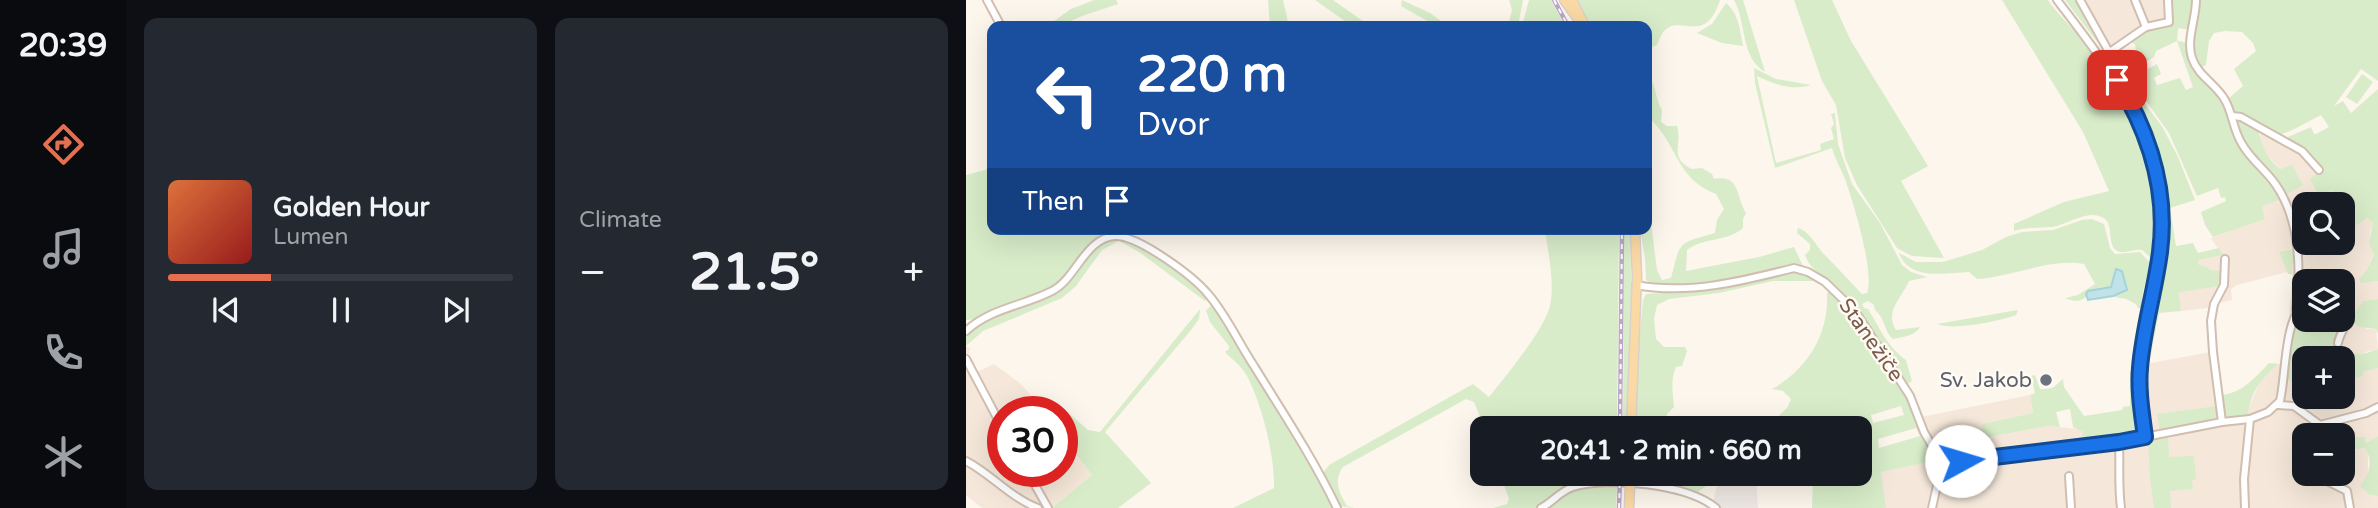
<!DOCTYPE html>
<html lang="en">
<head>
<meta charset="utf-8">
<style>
  :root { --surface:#171b24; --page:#242831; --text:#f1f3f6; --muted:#9ea1a6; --line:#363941; --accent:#e76f51 }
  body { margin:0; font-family:"Varela Round",sans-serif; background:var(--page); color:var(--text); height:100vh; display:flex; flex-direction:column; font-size:26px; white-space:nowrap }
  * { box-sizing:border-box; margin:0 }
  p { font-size:23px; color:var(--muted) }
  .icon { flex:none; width:38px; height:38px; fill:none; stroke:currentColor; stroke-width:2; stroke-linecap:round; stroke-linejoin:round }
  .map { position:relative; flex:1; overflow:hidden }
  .side { display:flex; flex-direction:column; gap:18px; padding:18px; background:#0d0f14; width:840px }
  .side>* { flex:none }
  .banner { position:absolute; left:21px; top:21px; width:665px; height:214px; border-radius:14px; box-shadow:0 7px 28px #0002; background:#1a4fa0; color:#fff; overflow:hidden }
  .controls { position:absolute; left:1326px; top:192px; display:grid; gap:14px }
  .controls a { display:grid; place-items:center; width:63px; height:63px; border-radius:14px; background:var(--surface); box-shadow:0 7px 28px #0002; font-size:35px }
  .speed { position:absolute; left:21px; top:396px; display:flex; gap:14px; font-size:35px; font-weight:700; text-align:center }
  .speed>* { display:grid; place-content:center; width:91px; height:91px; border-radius:50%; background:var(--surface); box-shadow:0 7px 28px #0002; line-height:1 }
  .speed .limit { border:10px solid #d22; background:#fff; color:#111 }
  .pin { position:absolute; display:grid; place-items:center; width:60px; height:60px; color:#fff; margin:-30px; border-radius:14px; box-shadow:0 4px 10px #0006 }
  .me { position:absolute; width:77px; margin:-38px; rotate:84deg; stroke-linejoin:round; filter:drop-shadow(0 0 5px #0008) }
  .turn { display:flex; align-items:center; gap:24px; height:147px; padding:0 35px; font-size:32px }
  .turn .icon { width:91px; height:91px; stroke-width:2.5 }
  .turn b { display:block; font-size:49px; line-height:60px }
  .then { display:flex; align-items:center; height:66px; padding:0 35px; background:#0003; gap:14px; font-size:26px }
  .big { font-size:52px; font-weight:700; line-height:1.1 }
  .side .tile { flex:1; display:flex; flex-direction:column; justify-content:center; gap:10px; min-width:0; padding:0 24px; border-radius:14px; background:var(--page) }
  .song { display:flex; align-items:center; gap:21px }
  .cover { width:84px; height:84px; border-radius:10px; background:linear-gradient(135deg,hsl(20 70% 55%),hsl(0 70% 35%)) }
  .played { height:7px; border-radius:4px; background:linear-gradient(90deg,var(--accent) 30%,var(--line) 30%) }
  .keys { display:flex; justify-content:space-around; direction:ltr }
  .heat { display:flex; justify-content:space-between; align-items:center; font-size:38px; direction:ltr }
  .side .tiles { flex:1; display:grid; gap:18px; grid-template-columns:repeat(2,1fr) }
  .trip { position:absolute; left:504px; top:416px; width:402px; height:70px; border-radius:14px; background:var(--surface); box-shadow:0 7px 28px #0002; font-weight:700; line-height:70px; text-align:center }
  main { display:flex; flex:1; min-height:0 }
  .tab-bar { display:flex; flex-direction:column; width:126px; justify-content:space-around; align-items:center; background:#090b0e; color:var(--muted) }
  .tab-bar .icon { width:49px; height:49px }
  .tab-bar .on { color:var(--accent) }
  .tab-bar b { font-size:32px; color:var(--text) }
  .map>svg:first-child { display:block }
</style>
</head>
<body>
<main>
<nav class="tab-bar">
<b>20:39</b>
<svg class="icon on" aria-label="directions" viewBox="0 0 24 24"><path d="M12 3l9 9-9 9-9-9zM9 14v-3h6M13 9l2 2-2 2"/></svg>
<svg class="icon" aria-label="music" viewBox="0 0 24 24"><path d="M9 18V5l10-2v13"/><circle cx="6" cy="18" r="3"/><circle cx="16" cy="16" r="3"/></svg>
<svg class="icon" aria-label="phone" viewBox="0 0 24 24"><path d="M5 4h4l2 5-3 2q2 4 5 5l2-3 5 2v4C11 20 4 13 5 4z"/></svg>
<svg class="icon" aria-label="climate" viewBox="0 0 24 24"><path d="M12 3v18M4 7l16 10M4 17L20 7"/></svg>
</nav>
<section class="side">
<div class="tiles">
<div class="tile">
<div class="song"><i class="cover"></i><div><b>Golden Hour</b><p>Lumen</p></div></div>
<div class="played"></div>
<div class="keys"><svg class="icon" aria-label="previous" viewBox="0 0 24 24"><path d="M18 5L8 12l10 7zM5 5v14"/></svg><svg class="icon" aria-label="pause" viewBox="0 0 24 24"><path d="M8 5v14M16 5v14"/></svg><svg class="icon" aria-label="next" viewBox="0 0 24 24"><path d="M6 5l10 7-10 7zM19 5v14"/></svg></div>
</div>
<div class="tile"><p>Climate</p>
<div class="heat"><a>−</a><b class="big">21.5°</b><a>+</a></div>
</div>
</div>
</section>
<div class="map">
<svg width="1412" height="508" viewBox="0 0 1412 508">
  <rect width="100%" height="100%" fill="#fdf6ec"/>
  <g fill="#f5e8da">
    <path d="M 1110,0 L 1204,0 L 1205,23 L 1160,41 L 1137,47 L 1121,24 Z"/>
    <path d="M 1298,128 L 1324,141 L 1347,156 L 1366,189 L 1370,205 L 1339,205 L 1339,243 L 1377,243 L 1377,224 L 1392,225 L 1401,218 L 1407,223 L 1404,233 L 1408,254 L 1400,271 L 1395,276 L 1402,282 L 1412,281 L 1412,299 L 1397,301 L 1400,329 L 1410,329 L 1412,349 L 1399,352 L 1397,372 L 1412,368 L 1412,436 L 1400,443 L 1384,437 L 1383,433 L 1339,436 L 1339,474 L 1377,474 L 1377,458 L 1385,450 L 1399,448 L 1402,453 L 1402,476 L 1408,495 L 1412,496 L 1412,508 L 920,508 L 914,472 L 971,460 L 955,417 L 1064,395 L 1067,413 L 1017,424 L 1017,429 L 1008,440 L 1081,426 L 1114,429 L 1117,432 L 1117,437 L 1174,426 L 1168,366 L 1245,352 L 1254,395 L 1282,409 L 1297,376 L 1312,364 L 1322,363 L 1331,382 L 1337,382 L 1339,397 L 1377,397 L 1377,359 L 1367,359 L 1371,335 L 1375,330 L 1377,282 L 1339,282 L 1339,306 L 1325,319 L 1323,317 L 1326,275 L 1321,272 L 1271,285 L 1265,289 L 1266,300 L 1252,303 L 1250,307 L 1215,311 L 1213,292 L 1244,270 L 1233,265 L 1232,260 L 1256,255 L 1245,238 L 1299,218 L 1295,206 L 1316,199 L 1323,166 L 1314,169 L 1299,153 L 1293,137 Z"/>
    <path d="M 0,346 L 4,348 L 3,354 L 9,364 L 6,368 L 9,373 L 28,364 L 55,384 L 77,409 L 75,411 L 37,411 L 37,471 L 96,471 L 96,449 L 102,444 L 126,475 L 86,508 L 16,508 L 0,495 Z"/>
  </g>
  <path fill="#efe9e4" d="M 790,474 L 792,508 L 753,508 L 747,502 L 751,486 L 763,475 Z"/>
  <g fill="#d8ecc9" fill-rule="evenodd">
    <path d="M 128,0 L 150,0 L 152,4 L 116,16 L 94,26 L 81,26 L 105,9 Z"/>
    <path d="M 302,0 L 317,0 L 323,26 L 304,26 Z"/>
    <path d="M 349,0 L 367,0 L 404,26 L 386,26 Z"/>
    <path d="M 436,0 L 464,13 L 482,26 L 470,26 L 435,6 Z"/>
    <path d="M 543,0 L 557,0 L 552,26 L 542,26 L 546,10 Z"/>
    <path d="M 563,0 L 585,0 L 599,26 L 556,26 Z"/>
    <path d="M 610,0 L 754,0 C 739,47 714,13 698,31 C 695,34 693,41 691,45 L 681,49 L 681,26 L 625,26 Z"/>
    <path d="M 768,0 L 777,0 L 799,72 C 774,57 781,23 768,0 Z"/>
    <path d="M 828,0 L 866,0 L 885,41 L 962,166 L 935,181 L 978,258 L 946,256 L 931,248 L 891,185 L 879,158 L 870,105 L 856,81 Z"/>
    <path d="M 1036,0 L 1082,0 C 1090,12 1101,22 1110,33 C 1158,96 1204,176 1185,258 L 1176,250 C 1169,249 1161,253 1154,252 C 1140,249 1148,226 1139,219 C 1124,207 1101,225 1086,227 C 1072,228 1061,227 1048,231 L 1048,224 L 1098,202 L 1143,191 L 1117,132 Z"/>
    <path d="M 1099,0 L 1110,0 L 1120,15 L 1118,17 L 1121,23 L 1123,22 L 1137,47 L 1135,47 Z"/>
    <path d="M 1204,0 L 1228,0 L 1225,30 L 1212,28 L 1211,41 L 1224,43 L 1224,53 L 1257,98 L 1267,127 L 1316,199 L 1296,206 L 1299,219 L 1247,237 L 1239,225 L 1235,212 L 1260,201 L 1259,197 L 1255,198 L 1252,188 L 1231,196 L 1203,133 L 1148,56 L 1158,50 L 1160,52 L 1163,50 L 1170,51 L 1169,44 L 1160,41 L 1176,31 L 1205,23 ZM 1211,41 L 1227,87 L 1220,90 L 1214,78 L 1191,85 L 1188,78 L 1195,74 L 1191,64 L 1182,69 L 1178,63 L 1188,57 L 1190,51 Z"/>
    <path d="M 1232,0 L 1412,0 L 1412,81 L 1395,69 L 1368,106 L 1377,101 L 1385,113 L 1412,89 L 1412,281 L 1395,283 L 1393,279 L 1400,271 L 1408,255 L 1403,243 L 1407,223 L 1401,218 L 1392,225 L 1377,224 L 1377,205 L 1370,205 L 1366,190 L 1353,196 L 1344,179 L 1354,171 L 1346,156 L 1324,141 L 1322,137 L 1345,127 L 1348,134 L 1350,134 L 1363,127 L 1355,115 C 1345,120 1320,135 1311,135 L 1269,112 L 1262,99 L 1277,86 L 1268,69 L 1290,51 L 1287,43 L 1276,32 L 1259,31 L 1248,33 L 1243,41 L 1240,65 L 1233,69 L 1226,51 Z"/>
    <path d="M 760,3 C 773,14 774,30 777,46 L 756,43 L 731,33 L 746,24 Z"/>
    <path d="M 1145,58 L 1197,128 L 1212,157 L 1229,200 L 1204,208 L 1210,246 L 1227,243 L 1232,253 L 1253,248 L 1257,255 L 1232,260 L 1233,265 L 1241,267 L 1244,270 L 1257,271 L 1255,286 L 1213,292 L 1215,311 L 1193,313 L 1183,364 L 1181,363 L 1182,351 L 1179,347 L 1200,244 L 1201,218 L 1195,172 L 1184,133 L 1165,92 Z"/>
    <path d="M 788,68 L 810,79 L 845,85 C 827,91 807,84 791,76 L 810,163 L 855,150 L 854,144 L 868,139 L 865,128 L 868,124 L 865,114 L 869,113 L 872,144 L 886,184 L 914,223 L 936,265 L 945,272 L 961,277 L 943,281 C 936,298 918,311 930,330 L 954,327 C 949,336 936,337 927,339 C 918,332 920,319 909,310 L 908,305 L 902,301 L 896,304 L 898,308 L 902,309 C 915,330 920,345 940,360 L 946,381 L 940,385 C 918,353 901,316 873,289 C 860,277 845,272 839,255 L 844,250 L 844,244 L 831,233 L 832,228 C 846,233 849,246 860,256 C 872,269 884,281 896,294 L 901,293 C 909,273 887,201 879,179 C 875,169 869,159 866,148 L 809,168 L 789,83 Z"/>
    <path d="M 1396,74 L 1407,82 L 1391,104 L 1380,97 Z"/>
    <path d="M 682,76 C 691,85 689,100 696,110 L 695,122 L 701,126 L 711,126 C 717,144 702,158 726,169 L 736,168 L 746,174 L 748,179 C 775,174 770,198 780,213 L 777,219 L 777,228 C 761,242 738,237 721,250 L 720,271 L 793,257 L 828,247 L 837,266 C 797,264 714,302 680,280 L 679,258 L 674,229 L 681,229 L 681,156 L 684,187 L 681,191 L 691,270 L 696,280 L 705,278 C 715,241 710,244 749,233 L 751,220 L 758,209 L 750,194 C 708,178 712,142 681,116 Z"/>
    <path d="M 1273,119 L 1292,130 C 1296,146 1300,158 1314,169 L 1326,165 L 1337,185 L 1319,195 C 1302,175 1271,150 1270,122 Z"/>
    <path d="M 26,168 L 26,229 L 141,229 L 101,277 L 84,289 L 50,300 L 11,319 L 0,320 L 0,175 Z"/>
    <path d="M 1126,219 L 1138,224 L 1144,248 L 1149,254 L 1174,252 L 1184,263 L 1176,296 L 1176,308 L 1172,308 L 1170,304 L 1160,299 L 1143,296 L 1158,292 L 1150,269 L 1145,287 C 1141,287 1136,287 1133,288 C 1118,295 1118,306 1099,298 L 1112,295 L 1129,284 L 1118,264 C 1083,258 1047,277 1011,279 L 1003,272 C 979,273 943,281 933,253 L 950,262 L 977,262 L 1016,250 L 1040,237 L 1056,232 L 1087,230 L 1116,220 Z"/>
    <path d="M 579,229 L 653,229 L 651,429 L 519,429 L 508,402 L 500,399 L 377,467 C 367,481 373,492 381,506 L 389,508 L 372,506 L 357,473 L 363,465 L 507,384 L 523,397 C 540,376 578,330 584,306 C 589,282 582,253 579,229 Z"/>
    <path d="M 658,229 L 664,229 L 666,314 L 662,429 L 657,429 Z"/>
    <path d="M 153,238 C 187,251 218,271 243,298 L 239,301 L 173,252 L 153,241 L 136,250 L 110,286 L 96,298 L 17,331 L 0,346 L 0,336 C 27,307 62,310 93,291 C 117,275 121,244 153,238 Z"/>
    <path d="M 1329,249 L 1331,264 L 1326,264 L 1326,274 L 1322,274 L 1313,252 Z"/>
    <path d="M 826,271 L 848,277 L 851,281 L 807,281 L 753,293 L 703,299 L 691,305 L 688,319 L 690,339 L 698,347 L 719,347 L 721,351 L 716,366 L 710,367 C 704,381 707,393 708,407 L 701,414 L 699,429 L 670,429 L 672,355 L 677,300 L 680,294 L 713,292 Z"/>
    <path d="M 863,292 C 897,305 954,424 971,460 L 915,472 L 920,508 L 846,508 L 847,474 L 894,474 L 894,429 L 798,429 L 821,408 L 825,399 L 817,391 L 806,389 C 842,369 863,334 861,293 ZM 935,406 L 938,415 L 907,423 L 905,415 ZM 950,428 L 954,436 L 913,448 L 912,439 Z"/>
    <path d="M 1412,299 L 1412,334 L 1410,329 L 1394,327 L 1383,321 L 1397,301 Z"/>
    <path d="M 247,304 L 338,449 L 369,508 L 267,508 L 308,488 C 309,456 296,405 281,376 C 276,367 266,359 259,352 L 263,349 L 263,346 L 244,322 L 240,310 Z"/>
    <path d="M 1339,306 L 1339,320 L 1379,320 L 1371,335 L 1367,359 L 1339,359 L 1338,395 L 1337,382 L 1325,381 L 1320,377 L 1328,320 Z"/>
    <path d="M 234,309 L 233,319 L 225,330 L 139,432 L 185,483 L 152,508 L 86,508 L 126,475 L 102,444 L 106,439 L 110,440 L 111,434 L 103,427 L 96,413 L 99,410 L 122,430 L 134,432 Z"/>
    <path d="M 1052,310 L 1050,315 C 1034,321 986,331 971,324 Z"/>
    <path d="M 1412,349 L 1412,368 L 1397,372 L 1397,376 L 1388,378 L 1382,363 L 1386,353 L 1397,354 Z"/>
    <path d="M 1303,363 L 1312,364 C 1296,377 1283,395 1282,416 L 1259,419 L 1254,395 C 1275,394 1289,378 1303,363 Z"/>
    <path d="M 1164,370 L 1169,371 C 1169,386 1176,426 1171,435 L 1116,444 L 1117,432 L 1107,427 L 1104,409 L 1090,412 L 1094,427 L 1081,426 L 1008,440 L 1008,431 L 1017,429 L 1016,424 L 1067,413 L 1064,395 L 1069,393 L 1065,376 L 1069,375 L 1074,389 C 1090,389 1087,387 1097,379 L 1098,387 L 1118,416 L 1156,410 L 1157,407 L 1164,406 Z"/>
    <path d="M 1252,406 L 1253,420 L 1194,431 L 1191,414 Z"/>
    <path d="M 1358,431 L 1383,433 L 1385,437 L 1399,437 L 1400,443 L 1412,436 L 1412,496 L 1404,495 L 1394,486 C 1403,475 1408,461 1399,448 L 1385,450 L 1377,458 L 1377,436 L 1359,436 Z"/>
    <path d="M 1202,437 L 1203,457 L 1228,456 L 1230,479 L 1226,480 L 1227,489 L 1204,491 L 1205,508 L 1188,508 L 1184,478 L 1182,439 Z"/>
    <path d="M 534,474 L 651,474 L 651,481 L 618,482 L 571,508 L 527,508 L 541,504 L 543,499 Z"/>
    <path d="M 668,474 L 757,475 L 763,475 L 751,486 L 740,486 L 732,492 L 692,483 L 668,481 Z"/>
    <path d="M 628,486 L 651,486 L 650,508 L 580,508 L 603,490 Z"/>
  </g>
  <path fill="#bfe3e8" stroke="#a5d3da" stroke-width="2" d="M 1150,269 L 1156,271 L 1161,290 L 1147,296 L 1122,300 L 1120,294 L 1122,291 L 1145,287 Z"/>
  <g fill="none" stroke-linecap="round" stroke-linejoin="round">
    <g stroke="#d1beb0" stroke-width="10">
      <g id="minor">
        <path d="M 21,0 L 35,26"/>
        <path d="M 1091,0 C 1150,77 1207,149 1194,253 C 1188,291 1176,329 1174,368 C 1172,391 1176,414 1179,437"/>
        <path d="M 1114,0 L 1143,52"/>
        <path d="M 1169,0 L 1180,27"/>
        <path d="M 1230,0 C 1230,19 1220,40 1226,58 C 1232,76 1250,84 1259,100 C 1267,114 1267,130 1276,144 C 1285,160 1300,170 1310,185 C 1334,220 1335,269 1330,310"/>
        <path d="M 1135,58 L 1180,27 L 1203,22 L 1202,0"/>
        <path d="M 1267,116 L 1275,117 L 1336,151 L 1353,170"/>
        <path d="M 670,285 C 722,295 777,281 828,268 L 842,272 L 859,282 L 889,311 L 944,396 L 958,432 L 976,463 L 966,508"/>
        <path d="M 0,331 C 25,308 57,306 86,291 C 110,279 119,238 149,236 C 172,235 227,276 242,294 C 261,316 272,342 288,366 C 317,413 347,458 371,508"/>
        <path d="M 1372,343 C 1374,331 1384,325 1377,313"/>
        <path d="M 0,359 L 37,429"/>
        <path d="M 1312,405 L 1328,406 L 1354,425 L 1400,413 L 1412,407"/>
        <path d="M 1256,422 L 1247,352 L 1245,321 L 1248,304 L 1258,285 L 1259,259"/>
        <path d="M 1354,425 L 1357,436"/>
        <path d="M 1153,442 C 1154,464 1152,486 1155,508"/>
        <path d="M 0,461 C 25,474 45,498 72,508"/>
        <path d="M 976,463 L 1153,442 L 1256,422 L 1284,419 L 1302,412 L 1314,401 C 1320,377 1318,316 1339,304"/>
        <path d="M 61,471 L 82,508"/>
        <path d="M 1357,474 L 1363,482 L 1381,491 L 1384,508"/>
        <path d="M 1103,476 L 1105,508"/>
        <path d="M 575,508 C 587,502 594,491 607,487 C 642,476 721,484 750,508"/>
        <path d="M 1279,508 L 1278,479 L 1284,419"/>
      </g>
    </g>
    <g stroke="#dad1cd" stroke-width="11">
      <g id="major">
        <path d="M 598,0 L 617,26"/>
        <path d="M 606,0 L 617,22"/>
        <path d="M 665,429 L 671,276 L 669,229"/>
        <path d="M 664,482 L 664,474"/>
        <path d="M 663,508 L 664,486"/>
      </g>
    </g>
    <use href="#minor" stroke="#fff" stroke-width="6"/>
    <use href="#major" stroke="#fbd9a5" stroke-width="8"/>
    <g stroke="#b9a8c9" stroke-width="4.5">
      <g id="rail">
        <path d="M 588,0 L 602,26"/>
        <path d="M 654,429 L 656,229"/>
        <path d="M 653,508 L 654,474"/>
      </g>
    </g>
    <use href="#rail" stroke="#fffaf3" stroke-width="2" stroke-dasharray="5" stroke-linecap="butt"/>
    <g stroke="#dad1cd" stroke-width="11" stroke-linecap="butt">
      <path id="major-bridge" d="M 664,486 L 664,482"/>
    </g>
    <use href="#major-bridge" stroke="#fbd9a5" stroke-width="8"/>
  </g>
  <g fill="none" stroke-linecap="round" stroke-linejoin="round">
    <g stroke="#114b97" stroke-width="18">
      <path id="route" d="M 995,461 L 1153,442 L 1179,437 C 1176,414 1172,391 1174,368 C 1177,329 1189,291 1194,252 C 1202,190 1183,132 1151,80"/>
    </g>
    <use href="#route" stroke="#1a73e8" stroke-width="12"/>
  </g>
  <circle fill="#6b7280" stroke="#fffaf3" stroke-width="2.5" cx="1080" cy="380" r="7"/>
  <g text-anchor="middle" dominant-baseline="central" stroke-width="5" stroke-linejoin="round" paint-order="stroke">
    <g font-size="21" fill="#7a5c4d" stroke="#fffaf3">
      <text transform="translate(905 340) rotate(55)">Stanežiče</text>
    </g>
    <g font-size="21" fill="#5b616d" stroke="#fffaf3" text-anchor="end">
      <text x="1066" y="380">Sv. Jakob</text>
    </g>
  </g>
</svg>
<div class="controls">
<a><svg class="icon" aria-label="search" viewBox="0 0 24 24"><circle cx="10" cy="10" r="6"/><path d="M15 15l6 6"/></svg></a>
<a><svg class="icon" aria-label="layers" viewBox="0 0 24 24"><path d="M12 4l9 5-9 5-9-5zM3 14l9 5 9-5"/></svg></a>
<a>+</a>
<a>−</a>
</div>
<div class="speed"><div class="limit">30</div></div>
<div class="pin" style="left:1151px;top:80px;background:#d93025"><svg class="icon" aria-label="arrive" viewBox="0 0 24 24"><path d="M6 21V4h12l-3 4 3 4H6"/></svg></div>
<svg class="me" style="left:995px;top:461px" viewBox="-20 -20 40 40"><circle r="19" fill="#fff"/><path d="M0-13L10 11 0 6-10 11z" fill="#1a73e8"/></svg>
<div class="trip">20:41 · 2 min · 660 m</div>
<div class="banner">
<div class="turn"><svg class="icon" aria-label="left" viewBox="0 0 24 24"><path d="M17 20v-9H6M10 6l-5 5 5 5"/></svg><div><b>220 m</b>Dvor</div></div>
<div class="then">Then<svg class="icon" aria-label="arrive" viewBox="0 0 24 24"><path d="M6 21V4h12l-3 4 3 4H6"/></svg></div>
</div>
</div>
</main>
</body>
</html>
